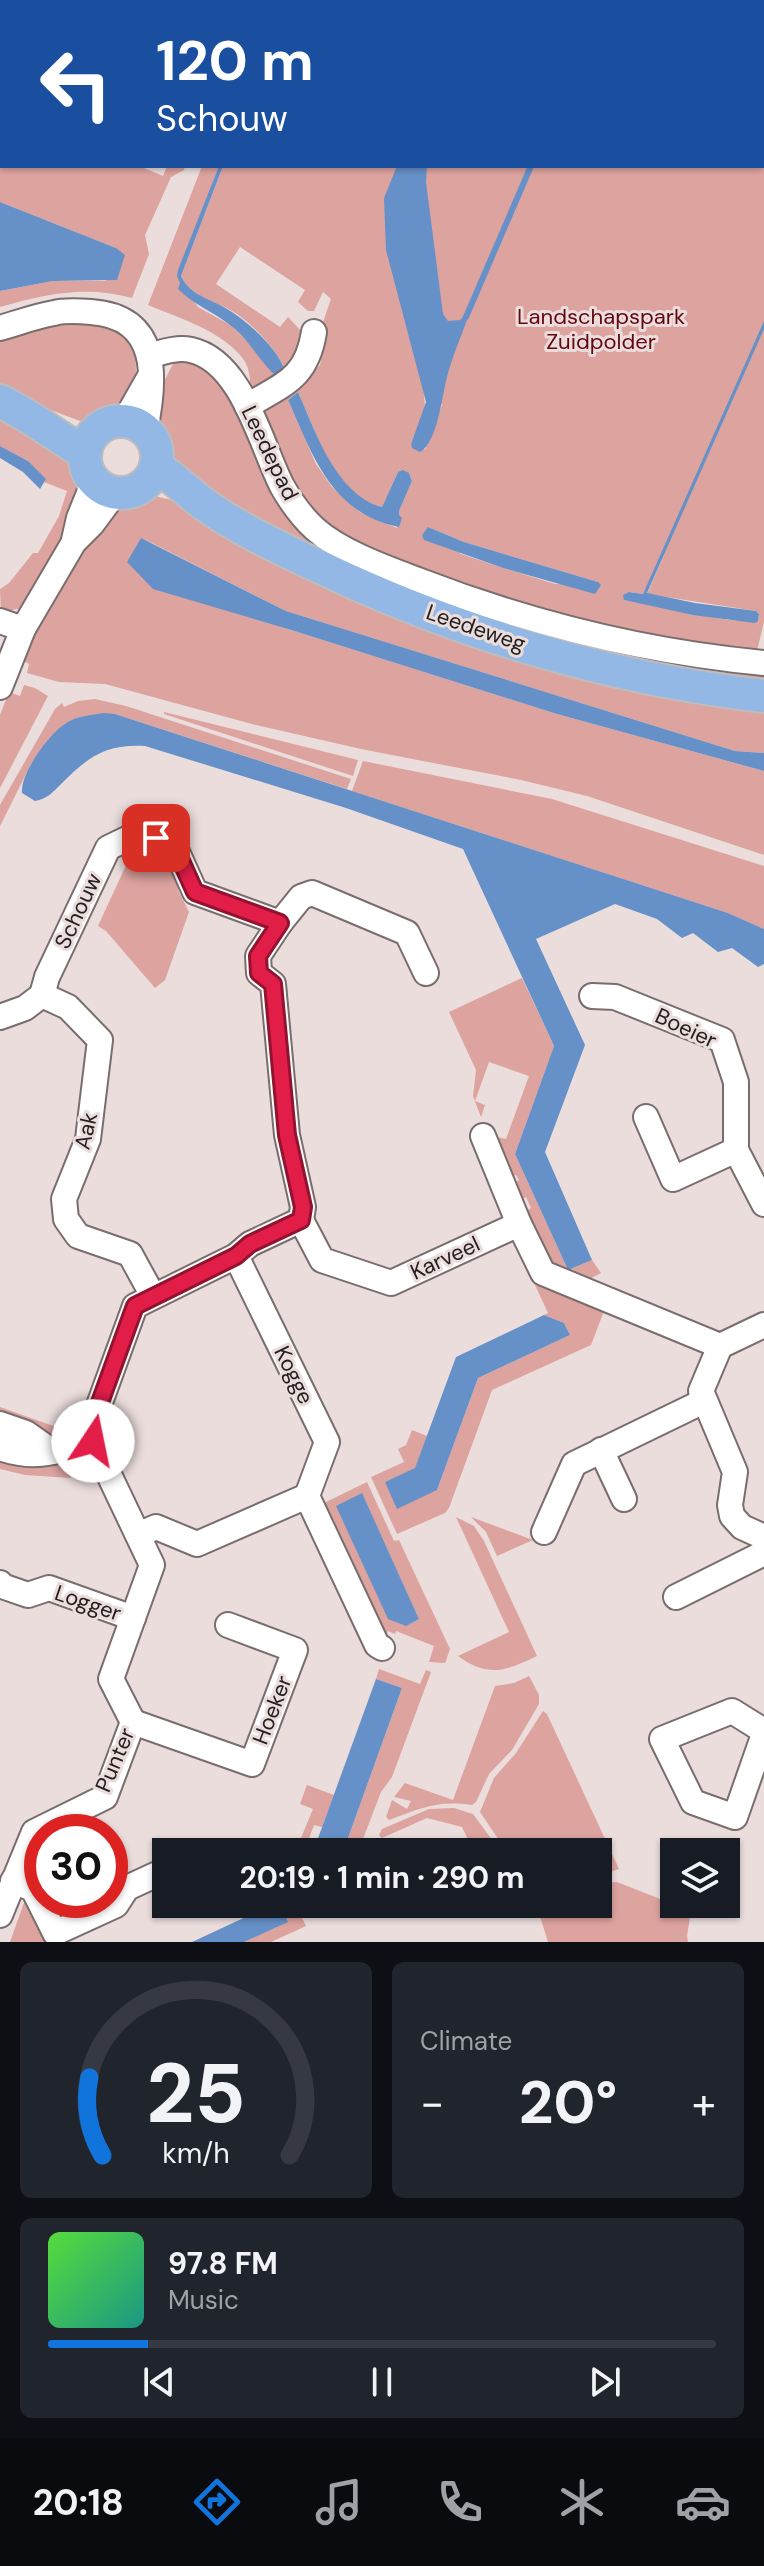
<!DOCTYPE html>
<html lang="en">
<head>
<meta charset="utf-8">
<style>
  :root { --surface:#171b24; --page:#20242c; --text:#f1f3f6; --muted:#9ea1a6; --line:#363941; --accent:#1174dd }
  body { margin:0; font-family:"DM Sans",sans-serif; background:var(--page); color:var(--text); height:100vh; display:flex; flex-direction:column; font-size:30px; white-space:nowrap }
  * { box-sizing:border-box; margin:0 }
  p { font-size:26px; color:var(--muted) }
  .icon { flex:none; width:44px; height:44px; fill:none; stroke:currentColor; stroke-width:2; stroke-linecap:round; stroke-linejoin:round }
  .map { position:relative; height:1942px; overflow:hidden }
  .side { display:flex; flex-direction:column; gap:20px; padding:20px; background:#0d0f14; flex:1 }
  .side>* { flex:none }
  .guide { position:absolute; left:0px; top:0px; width:764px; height:168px; box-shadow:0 2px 6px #0004; background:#1a4fa0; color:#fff; overflow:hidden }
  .buttons { position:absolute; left:660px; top:1838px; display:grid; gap:16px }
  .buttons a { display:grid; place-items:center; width:80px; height:80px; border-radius:0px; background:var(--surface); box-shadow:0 2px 6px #0004; font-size:40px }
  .speed { position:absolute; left:24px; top:1814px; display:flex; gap:16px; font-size:40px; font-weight:700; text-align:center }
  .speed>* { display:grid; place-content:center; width:104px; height:104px; border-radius:50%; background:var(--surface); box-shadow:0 2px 6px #0004; line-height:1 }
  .speed .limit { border:12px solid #d22; background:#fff; color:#111 }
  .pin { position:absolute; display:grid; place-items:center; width:68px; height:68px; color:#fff; margin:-34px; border-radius:16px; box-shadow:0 4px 12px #0006 }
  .me { position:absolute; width:88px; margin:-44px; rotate:11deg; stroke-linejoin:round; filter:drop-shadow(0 0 6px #0008) }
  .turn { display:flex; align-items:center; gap:28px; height:168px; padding:0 24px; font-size:36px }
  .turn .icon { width:104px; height:104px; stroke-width:2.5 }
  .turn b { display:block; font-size:56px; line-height:68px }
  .big { font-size:60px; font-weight:700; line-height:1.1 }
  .side .tile { flex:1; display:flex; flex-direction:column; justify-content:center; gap:12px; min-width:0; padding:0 28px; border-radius:12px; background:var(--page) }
  .side .dial { align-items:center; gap:0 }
  .dial svg { height:208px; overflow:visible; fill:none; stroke:var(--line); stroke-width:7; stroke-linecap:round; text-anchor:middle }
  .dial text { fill:var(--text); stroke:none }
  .song { display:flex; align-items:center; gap:24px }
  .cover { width:96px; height:96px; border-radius:12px; background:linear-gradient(135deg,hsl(110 70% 55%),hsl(170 70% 35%)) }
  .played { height:8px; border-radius:4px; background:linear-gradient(90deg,var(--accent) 15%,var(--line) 15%) }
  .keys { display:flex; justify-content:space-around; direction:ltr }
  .heat { display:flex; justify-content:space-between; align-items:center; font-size:44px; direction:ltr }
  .side .tiles { flex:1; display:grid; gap:20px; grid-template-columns:1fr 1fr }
  .tile:last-child { grid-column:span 2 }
  .trip { position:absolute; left:152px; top:1838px; width:460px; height:80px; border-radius:0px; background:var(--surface); box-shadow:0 2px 6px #0004; font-weight:700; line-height:80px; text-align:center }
  .tabs { display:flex; height:128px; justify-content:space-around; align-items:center; background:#090b0e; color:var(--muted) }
  .tabs .icon { width:56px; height:56px }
  .tabs .current { color:var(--accent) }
  .tabs b { font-size:36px; color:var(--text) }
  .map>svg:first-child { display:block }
</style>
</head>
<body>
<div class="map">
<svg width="764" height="1942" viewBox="0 0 764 1942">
  <rect width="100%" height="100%" fill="#eadddc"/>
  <g fill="#dda39f" fill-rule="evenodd">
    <path d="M 289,0 L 764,0 L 764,622 L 757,651 L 675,643 L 489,599 L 344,540 L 299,501 L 261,410 L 305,381 L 320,365 L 324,345 L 322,325 L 331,299 L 323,292 L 314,311 L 308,311 L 298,302 L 305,290 L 240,247 L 216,284 L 280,327 L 288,317 L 303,333 L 295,368 L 251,391 C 250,381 250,369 244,360 C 223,331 179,318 148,305 L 202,166 L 219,166 L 177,276 L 198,307 L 232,326 L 254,348 L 276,376 L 283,365 C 274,347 254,326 237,314 C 218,301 191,298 181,276 L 223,166 L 762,166 L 762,2 L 288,2 ZM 423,384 L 442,405 L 425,449 L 411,444 L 425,408 ZM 298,392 C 316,432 335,495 382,507 L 398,472 L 409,473 L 412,481 L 399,511 L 397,528 L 360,512 L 332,487 L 316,464 L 288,400 ZM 428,527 L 464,542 L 598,582 L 555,584 L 503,568 L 461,554 ZM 665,553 L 647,594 L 756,611 L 759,614 L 758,621 L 728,620 L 624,600 L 629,592 L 643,594 Z"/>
    <path d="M 0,109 L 2,166 L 139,166 L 163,176 L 167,166 L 185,166 L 184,170 L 171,177 L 145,235 L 149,254 L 132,298 C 86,285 45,294 0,307 L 0,291 L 53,281 L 106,281 L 116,248 L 0,202 Z"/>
    <path d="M 68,321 C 82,322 98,323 111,328 C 145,343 142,392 116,413 C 108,420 90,421 80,421 L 0,391 L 0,336 Z"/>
    <path d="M 178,356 L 212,363 L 274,489 L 335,552 L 764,671 L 764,685 L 662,668 L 474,619 L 232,510 L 167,459 C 165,448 160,439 158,429 C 152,405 165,376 178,356 Z"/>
    <path d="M 0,413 L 78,462 L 83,479 L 61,544 L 23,608 L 1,612 L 0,589 L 9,583 L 33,553 L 38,553 L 59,516 L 67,491 L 44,482 L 28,461 L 0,446 Z"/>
    <path d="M 139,493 L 168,499 L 206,516 L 307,567 L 764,704 L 764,753 L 735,751 L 286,611 L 142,538 L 288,629 L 557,714 L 764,771 L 764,855 L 587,796 L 521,780 L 361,749 L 252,724 L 105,684 L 59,682 L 27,673 L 29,664 L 22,660 L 53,596 L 114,506 Z"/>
    <path d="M 24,685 L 35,688 L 48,696 L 0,788 L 0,715 L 9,692 L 20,696 Z"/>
    <path d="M 95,699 L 126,706 L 351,779 L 347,789 L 115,714 L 82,717 L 64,724 L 31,764 L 0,826 L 0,805 L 55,709 L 62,703 L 64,707 L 78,701 Z"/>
    <path d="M 164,712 L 358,760 L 353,776 L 164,714 Z"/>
    <path d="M 363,761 L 552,799 L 764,866 L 764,929 L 728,913 L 352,791 Z"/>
    <path d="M 140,841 L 169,851 L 185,885 L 178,890 L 189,912 L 165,980 L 155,988 L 106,931 L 98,926 L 128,861 L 115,853 Z"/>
    <path d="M 522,978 L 554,1046 L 515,1154 L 568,1270 L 592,1260 L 601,1273 L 586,1281 L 551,1263 L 524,1212 L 531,1208 L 526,1197 L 519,1201 L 512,1184 L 519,1180 L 516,1175 L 508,1178 L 494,1146 L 497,1137 L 506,1139 L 529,1076 L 489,1062 L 475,1101 L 485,1105 L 481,1117 L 473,1096 L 476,1070 L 449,1012 Z"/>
    <path d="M 535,1285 L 604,1311 L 591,1345 L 492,1390 L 449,1508 L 445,1513 L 397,1534 L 371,1477 L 404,1462 L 398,1449 L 406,1445 L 412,1430 L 427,1436 L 415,1469 L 385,1482 L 437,1490 L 478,1378 L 570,1335 L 564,1323 L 544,1315 L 548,1313 Z"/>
    <path d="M 0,1407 L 56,1427 L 67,1426 L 70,1438 L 55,1437 L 0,1417 Z"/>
    <path d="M 73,1454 L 75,1466 L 71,1478 L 25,1475 L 0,1469 L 0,1456 Z"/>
    <path d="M 367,1482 L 394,1541 L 399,1540 L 450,1649 L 445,1663 L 429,1662 L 434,1646 L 396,1631 L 395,1634 L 388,1631 L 385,1638 L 324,1503 ZM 362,1494 L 419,1619 L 407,1625 L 352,1499 Z"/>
    <path d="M 456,1517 L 474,1526 L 484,1541 L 537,1656 C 506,1671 488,1678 458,1656 L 509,1632 Z"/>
    <path d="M 471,1517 L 533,1540 L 497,1556 L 486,1532 Z"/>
    <path d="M 379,1669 L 420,1684 L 426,1670 L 431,1672 L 392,1777 L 381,1792 L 358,1852 L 343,1852 L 402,1688 L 376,1679 Z"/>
    <path d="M 529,1676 L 539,1695 L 539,1704 L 512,1750 L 489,1774 L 476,1802 L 472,1805 C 438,1800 421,1808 389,1820 L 386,1817 L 392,1800 L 407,1809 L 411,1801 L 394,1797 L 405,1783 L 453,1800 L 495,1686 L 514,1683 Z"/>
    <path d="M 543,1711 L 547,1714 L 619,1869 L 598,1876 L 598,1852 L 507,1852 L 480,1812 L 494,1778 L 516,1753 Z"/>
    <path d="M 307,1785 L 334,1795 L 322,1827 L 314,1825 L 308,1841 L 301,1838 L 313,1809 L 300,1804 Z"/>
    <path d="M 454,1808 L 473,1814 L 501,1852 L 474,1852 L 462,1827 L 427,1818 L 382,1838 L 379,1835 L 382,1829 L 429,1809 Z"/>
    <path d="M 617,1882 L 691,1911 L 687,1936 L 688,1942 L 548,1942 L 538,1910 L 547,1904 L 598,1904 L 598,1883 Z"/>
    <path d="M 26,1897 L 49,1942 L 10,1942 Z"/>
    <path d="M 280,1904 L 295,1904 L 306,1926 L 271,1942 L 244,1942 L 287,1922 Z"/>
  </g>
  <g fill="#6691c8">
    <path d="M 219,166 L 223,166 L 181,276 C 189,293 204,297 220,305 C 242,316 278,347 285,371 L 276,376 C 261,363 251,343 235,329 C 217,313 195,306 178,289 L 180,283 L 177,276 L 178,270 Z"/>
    <path d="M 397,166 L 427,166 L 426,182 L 443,314 L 448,321 L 460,320 L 464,316 L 468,317 C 461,337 452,357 447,377 C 442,395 438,442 420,452 L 412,448 L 411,444 L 426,402 L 386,250 L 384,198 Z"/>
    <path d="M 0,202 L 116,248 L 125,255 L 117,280 L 53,281 L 0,291 Z"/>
    <path d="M 764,321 L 764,329 L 647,593 L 695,603 L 756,611 L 759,614 L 758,621 L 755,623 L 693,615 L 624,600 L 623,595 L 629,592 L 643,594 Z"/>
    <path d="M 298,392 C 315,430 336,495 382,507 L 398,472 L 403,470 L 409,473 L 412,481 L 399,511 L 399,515 L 402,518 L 399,527 C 331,513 313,456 288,400 Z"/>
    <path d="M 0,446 L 28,461 L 46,479 L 40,489 L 23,472 L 0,458 Z"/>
    <path d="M 428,527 L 464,542 L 598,582 L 601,585 L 595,594 L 503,568 L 424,540 L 422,535 Z"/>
    <path d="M 141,538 L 286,611 L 735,751 L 764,753 L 764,771 L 557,714 L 288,629 L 153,589 L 127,562 Z"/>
    <path d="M 104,713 L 115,714 L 728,913 L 764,929 L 764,964 L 758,967 L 732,948 L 718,952 L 693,933 L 682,938 L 657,919 L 615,904 L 536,939 L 585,1045 L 545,1152 L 592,1260 L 568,1270 L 515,1154 L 554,1046 L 463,849 L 346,808 L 145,746 C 105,744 88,757 61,784 C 52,793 47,799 35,801 L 22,793 C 20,773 49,734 66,723 C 77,716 91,715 104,713 Z"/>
    <path d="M 544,1315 L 564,1323 L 570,1335 L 478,1378 L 437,1490 L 397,1509 L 385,1482 L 415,1468 L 456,1357 Z"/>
    <path d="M 362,1493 L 419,1619 L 406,1626 L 388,1619 L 336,1506 Z"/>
    <path d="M 376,1679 L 402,1688 L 343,1852 L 313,1852 Z"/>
    <path d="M 274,1904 L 280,1904 L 288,1922 L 244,1942 L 192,1942 Z"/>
  </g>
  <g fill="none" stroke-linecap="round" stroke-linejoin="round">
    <g stroke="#6691c8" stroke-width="6">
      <path d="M 601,2 L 601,0"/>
      <path d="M 466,317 L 531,166"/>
    </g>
    <g stroke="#796e6d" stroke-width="28">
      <g id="minor">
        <path d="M 0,328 C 18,323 36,316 54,313 C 65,310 79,311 91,312 C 160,317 156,378 145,430"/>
        <path d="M 149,356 C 163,352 177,347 191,350 C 242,361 261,445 282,486 C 291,502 302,517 315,529 C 341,552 386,568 418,580 C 529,623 645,652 764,663"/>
        <path d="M 247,406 C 284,384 307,378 314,332"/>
        <path d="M 124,422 L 149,378"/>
        <path d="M 74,540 L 79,518 L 94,481"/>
        <path d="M 0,621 L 23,629"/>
        <path d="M 0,687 L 23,629 L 74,542 L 92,524 L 115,493"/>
        <path d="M 280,923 L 258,956 L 259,973 L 273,984 L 287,1135 L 303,1207 L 301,1220"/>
        <path d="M 42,995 L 47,977 L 108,848 L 139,833 L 173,843 L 195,892 L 280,923 L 301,897 L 312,893 L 407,933 L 426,973"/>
        <path d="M 592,996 L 615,997 L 722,1040 L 736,1082 L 736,1150 L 764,1204"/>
        <path d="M 0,1017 L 25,1008 L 42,995 L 68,1007 L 100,1040 L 88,1139 L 64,1199 L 66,1219 L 78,1236 L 130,1254 L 153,1296"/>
        <path d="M 646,1117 L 673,1179 L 736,1150"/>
        <path d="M 483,1136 L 519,1224 L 543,1273 L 720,1346"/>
        <path d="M 301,1220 L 322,1260 L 391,1283 L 519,1224"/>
        <path d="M 236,1256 L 327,1442 L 307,1496 L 377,1645 L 382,1648"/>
        <path d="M 764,1325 L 720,1346 L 701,1391 L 735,1472 L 730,1505 L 732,1516 L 742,1527 L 764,1537"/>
        <path d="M 0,1424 L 26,1433 L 53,1452"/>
        <path d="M 0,1448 C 36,1461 58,1451 93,1441"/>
        <path d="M 601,1450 L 624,1499"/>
        <path d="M 544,1532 L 574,1464 L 704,1401"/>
        <path d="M 138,1535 L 156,1527 L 197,1544 L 307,1496"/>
        <path d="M 0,1583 L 2,1586 L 28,1595 L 49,1588 L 133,1618"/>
        <path d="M 676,1597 L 764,1553"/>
        <path d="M 133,1722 L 252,1764 L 295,1650 L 228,1625"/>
        <path d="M 764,1731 L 732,1711 L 662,1739 L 693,1802 L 735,1817 L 764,1734"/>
        <path d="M 13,1881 L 33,1889 L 55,1933 L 116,1905 L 127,1888 L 166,1870"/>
        <path d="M 0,1915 L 34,1832 L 105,1797 L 133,1722 L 111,1679 L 152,1565 L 93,1441 L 94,1419 L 135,1306 L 236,1256 L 250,1244 L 301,1220"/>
      </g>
    </g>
    <g stroke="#bebcbc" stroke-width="36">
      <g id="major">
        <path d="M 0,401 C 31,416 56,436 85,453"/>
        <circle cx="121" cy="457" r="36"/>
        <path d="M 156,466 C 174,478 191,495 208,507 C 241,530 280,548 316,565 C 455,632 610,679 764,696"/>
      </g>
    </g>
    <use href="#minor" stroke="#fff" stroke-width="24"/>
    <use href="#major" stroke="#94b8e6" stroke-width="32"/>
  </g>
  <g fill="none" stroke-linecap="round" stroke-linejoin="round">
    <g stroke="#92132f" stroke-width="20">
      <path id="route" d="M 93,1441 L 94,1419 L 135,1306 L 236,1256 L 250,1244 L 301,1220 L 303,1207 L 287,1135 L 273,984 L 259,973 L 258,956 L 280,923 L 195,892 L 173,843 L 156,838"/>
    </g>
    <use href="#route" stroke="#e11d48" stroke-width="14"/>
  </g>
  <g text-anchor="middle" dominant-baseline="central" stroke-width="6" stroke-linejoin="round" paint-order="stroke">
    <g font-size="22" fill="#650611" stroke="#eadddc">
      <text x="601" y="316">Landschapspark<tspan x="601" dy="25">Zuidpolder</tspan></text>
    </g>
    <g font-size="22" fill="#252020" stroke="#eadddc">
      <text transform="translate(270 453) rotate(64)">Leedepad</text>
      <text transform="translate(476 628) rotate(19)">Leedeweg</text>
      <text transform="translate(78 911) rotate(-65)">Schouw</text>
      <text transform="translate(686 1028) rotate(25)">Boeier</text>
      <text transform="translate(86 1131) rotate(-77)">Aak</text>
      <text transform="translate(445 1258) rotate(-25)">Karveel</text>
      <text transform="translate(294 1375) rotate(64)">Kogge</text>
      <text transform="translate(88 1603) rotate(19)">Logger</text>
      <text transform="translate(272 1710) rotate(-69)">Hoeker</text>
      <text transform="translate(115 1760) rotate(-67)">Punter</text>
    </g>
  </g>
</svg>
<div class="buttons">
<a><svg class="icon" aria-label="layers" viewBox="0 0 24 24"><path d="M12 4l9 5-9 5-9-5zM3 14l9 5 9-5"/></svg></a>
</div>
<div class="speed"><div class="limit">30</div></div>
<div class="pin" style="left:156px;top:838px;background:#d93025"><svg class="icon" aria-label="arrive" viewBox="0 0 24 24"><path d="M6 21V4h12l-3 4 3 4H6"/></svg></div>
<svg class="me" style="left:93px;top:1441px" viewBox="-20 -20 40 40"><circle r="19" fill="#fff"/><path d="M0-13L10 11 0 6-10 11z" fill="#e11d48"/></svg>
<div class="trip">20:19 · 1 min · 290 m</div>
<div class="guide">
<div class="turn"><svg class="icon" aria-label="left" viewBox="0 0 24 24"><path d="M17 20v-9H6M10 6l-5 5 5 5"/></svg><div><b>120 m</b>Schouw</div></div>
</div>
</div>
<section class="side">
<div class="tiles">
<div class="tile dial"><svg viewBox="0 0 100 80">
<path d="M14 69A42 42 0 1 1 86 69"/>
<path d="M14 69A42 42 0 0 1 9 39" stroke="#1174dd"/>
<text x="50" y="56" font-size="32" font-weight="700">25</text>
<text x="50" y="72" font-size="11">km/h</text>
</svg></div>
<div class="tile"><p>Climate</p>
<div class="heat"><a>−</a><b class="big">20°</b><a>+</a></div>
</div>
<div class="tile">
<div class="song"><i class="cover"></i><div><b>97.8 FM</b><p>Music</p></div></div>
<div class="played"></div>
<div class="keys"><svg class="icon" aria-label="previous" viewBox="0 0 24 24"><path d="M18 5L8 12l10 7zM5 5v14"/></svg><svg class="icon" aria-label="pause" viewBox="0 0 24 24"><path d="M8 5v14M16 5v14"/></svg><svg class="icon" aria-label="next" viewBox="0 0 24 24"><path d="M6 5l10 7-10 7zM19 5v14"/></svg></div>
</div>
</div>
</section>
<nav class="tabs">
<b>20:18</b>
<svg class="icon current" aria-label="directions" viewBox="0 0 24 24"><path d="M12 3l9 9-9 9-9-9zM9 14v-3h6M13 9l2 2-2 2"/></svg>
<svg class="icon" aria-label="music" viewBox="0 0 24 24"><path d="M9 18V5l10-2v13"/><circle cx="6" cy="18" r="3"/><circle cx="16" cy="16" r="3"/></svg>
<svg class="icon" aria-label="phone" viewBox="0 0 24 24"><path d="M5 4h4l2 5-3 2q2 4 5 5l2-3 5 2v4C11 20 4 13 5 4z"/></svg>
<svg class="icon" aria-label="climate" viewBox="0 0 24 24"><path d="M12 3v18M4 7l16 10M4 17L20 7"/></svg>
<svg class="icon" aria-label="car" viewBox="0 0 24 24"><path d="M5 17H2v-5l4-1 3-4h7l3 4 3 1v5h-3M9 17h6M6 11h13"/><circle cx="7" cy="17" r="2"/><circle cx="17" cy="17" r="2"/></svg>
</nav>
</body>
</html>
